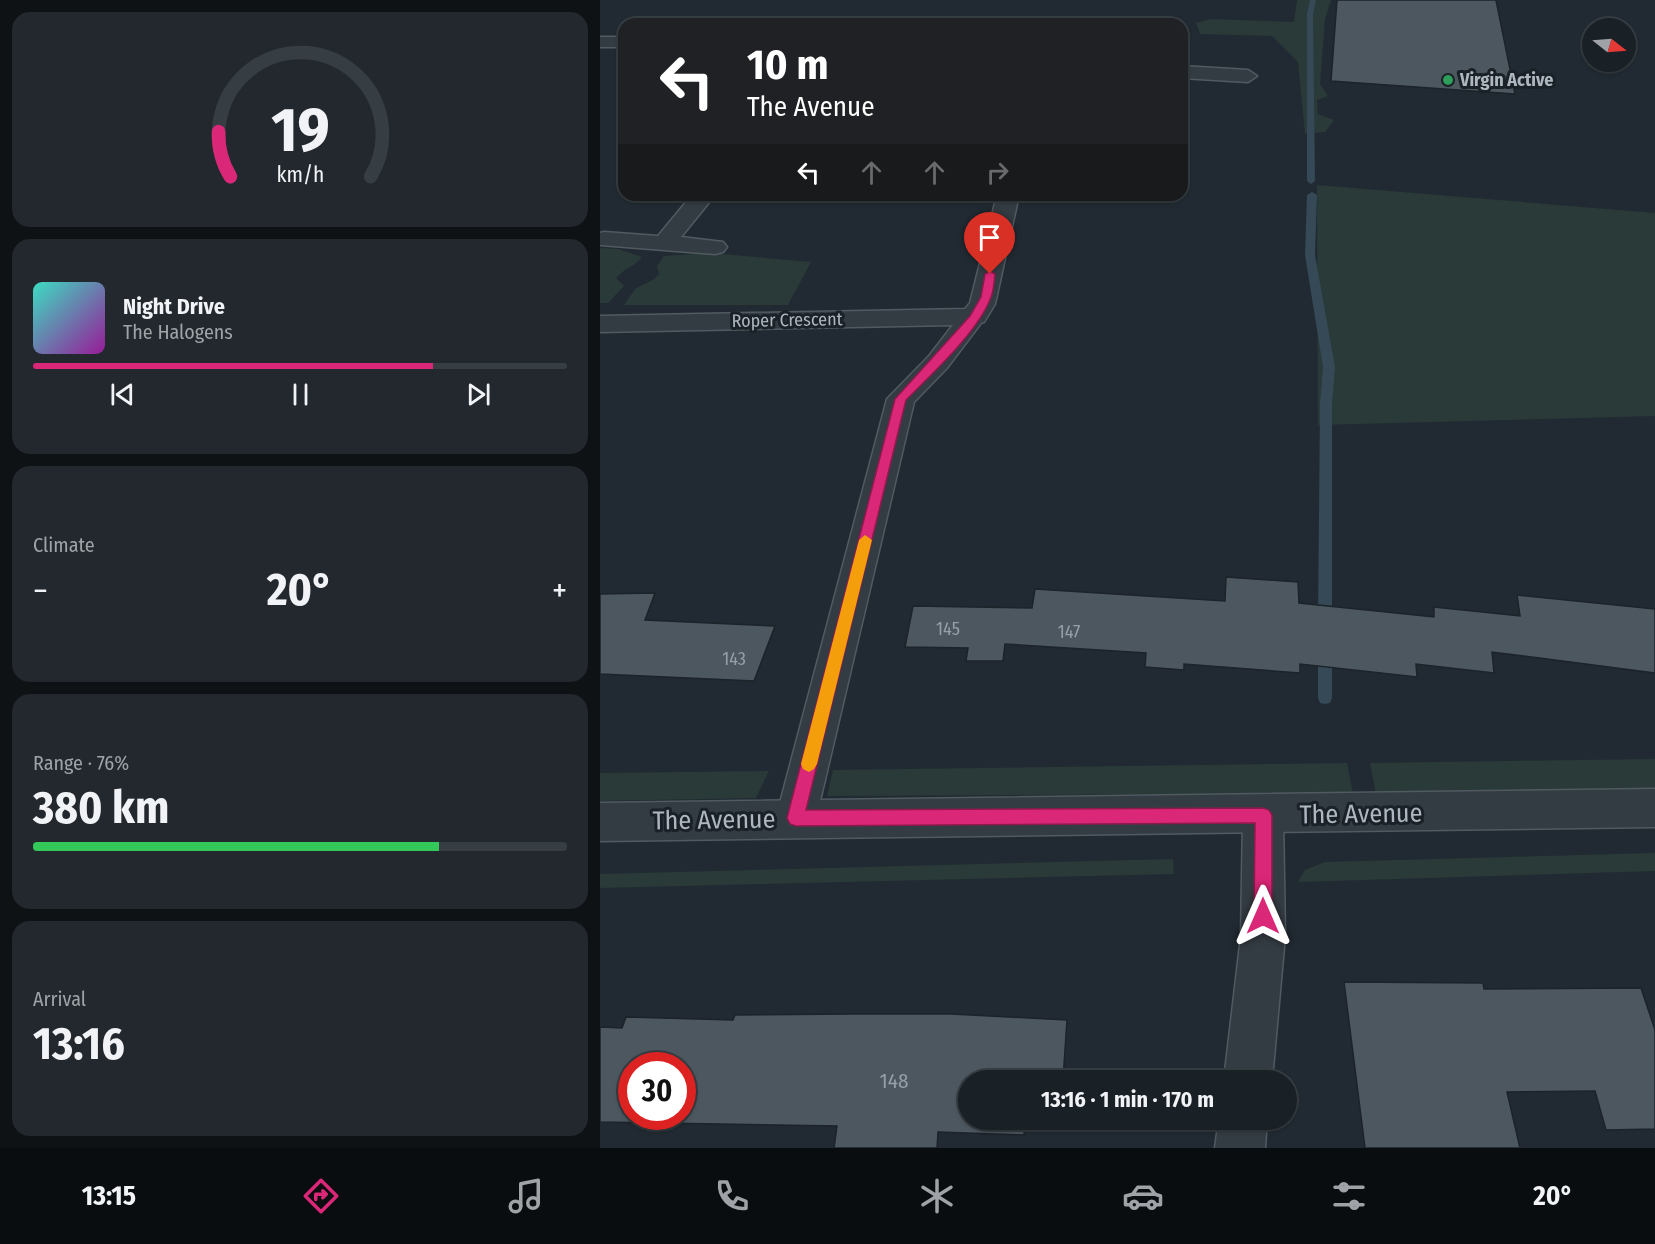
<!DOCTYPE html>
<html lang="en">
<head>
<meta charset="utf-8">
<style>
  :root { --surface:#192026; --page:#22282e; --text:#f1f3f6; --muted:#9fa3a7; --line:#373e43; --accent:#db2777 }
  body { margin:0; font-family:"Fira Sans Condensed",sans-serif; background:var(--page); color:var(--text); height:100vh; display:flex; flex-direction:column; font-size:22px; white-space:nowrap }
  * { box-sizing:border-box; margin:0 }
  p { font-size:20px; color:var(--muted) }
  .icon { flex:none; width:33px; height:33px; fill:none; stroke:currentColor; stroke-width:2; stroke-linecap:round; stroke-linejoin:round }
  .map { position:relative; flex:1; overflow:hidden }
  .panel { display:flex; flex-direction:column; gap:12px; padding:12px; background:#0e1215; width:600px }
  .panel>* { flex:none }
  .top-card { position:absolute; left:18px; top:18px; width:570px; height:183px; border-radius:18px; box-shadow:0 2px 4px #0004,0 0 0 2px var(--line); background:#202124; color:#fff; overflow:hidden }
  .needle { width:39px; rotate:107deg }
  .tools { position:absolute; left:982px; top:18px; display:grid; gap:12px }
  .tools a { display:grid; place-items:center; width:54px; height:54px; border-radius:50%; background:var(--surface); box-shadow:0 2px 4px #0004,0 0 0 2px var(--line); font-size:30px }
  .speed { position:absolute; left:18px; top:1052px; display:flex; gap:12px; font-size:30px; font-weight:700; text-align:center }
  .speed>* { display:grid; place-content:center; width:78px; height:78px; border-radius:50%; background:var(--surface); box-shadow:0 2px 4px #0004,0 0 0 2px var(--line); line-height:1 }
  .speed .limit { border:9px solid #d22; background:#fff; color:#111 }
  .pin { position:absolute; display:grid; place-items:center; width:51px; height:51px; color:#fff; margin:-62px -26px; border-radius:50% 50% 50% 0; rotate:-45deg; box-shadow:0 0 6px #0007 }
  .pin .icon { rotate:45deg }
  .me { position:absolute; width:66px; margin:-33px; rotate:0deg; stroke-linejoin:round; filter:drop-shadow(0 0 4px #0008) }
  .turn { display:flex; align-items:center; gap:21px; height:126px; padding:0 30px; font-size:27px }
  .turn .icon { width:78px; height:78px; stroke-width:2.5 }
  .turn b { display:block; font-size:42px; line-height:51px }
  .lanes { display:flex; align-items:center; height:57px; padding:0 30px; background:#0003; justify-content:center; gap:30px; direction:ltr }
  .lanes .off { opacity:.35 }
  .big { font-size:45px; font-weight:700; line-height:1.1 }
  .panel .widget { flex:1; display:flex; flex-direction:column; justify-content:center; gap:9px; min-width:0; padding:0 21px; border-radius:18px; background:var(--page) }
  .panel .dial { align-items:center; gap:0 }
  .dial svg { height:156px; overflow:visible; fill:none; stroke:var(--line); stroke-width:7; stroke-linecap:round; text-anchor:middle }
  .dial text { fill:var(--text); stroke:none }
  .song { display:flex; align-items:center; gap:18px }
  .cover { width:72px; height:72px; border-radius:9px; background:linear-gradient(135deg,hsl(170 70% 55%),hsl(300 70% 35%)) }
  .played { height:6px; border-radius:3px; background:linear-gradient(90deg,var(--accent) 75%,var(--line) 75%) }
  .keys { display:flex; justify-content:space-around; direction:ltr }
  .heat { display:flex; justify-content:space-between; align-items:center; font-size:33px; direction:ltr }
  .charge { height:9px; border-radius:4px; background:linear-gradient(90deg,#34c759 76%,var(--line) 0) }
  .trip { position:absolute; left:358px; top:1070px; width:339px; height:60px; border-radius:30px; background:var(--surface); box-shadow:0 2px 4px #0004,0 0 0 2px var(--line); font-weight:700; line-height:60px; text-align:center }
  .dock { display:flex; height:96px; justify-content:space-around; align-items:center; background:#0a0d0f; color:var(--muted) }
  .dock .icon { width:42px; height:42px }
  .dock .current { color:var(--accent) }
  .dock b { font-size:27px; color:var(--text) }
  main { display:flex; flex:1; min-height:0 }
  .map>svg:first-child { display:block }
</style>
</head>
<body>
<main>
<section class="panel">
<div class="widget dial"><svg viewBox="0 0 100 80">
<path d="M14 69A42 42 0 1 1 86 69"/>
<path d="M14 69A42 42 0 0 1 8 46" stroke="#db2777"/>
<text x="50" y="56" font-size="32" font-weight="700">19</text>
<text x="50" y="72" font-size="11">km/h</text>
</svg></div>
<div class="widget">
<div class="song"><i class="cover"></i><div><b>Night Drive</b><p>The Halogens</p></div></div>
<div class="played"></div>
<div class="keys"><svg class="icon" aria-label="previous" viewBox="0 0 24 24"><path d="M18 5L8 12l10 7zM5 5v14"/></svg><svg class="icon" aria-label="pause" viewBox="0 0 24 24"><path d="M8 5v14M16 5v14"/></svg><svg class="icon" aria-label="next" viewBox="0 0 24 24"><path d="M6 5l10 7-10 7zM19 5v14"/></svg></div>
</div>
<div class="widget"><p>Climate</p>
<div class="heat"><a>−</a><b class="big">20°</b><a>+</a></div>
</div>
<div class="widget"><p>Range · 76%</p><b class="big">380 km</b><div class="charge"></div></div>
<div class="widget"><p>Arrival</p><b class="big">13:16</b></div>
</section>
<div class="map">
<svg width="1055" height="1148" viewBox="0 0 1055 1148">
  <rect width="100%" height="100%" fill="#212a32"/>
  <g fill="#293a38">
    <path d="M 697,0 L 731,0 L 725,19 L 720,84 L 728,96 L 717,100 L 718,114 L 734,120 L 725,132 L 705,134 L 698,62 L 672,36 L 600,34 L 596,23 L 611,19 L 694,22 Z"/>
    <path d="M 717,185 L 1055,213 L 1055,416 L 718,425 Z"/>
    <path d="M 0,248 L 18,249 L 42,257 C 35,267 24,268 16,278 L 24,286 L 8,303 L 0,303 Z"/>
    <path d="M 110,253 L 211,262 L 188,305 L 24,305 L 36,288 L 53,280 L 59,274 L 57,266 L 64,256 Z"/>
    <path d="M 1055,759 L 1055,790 L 776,794 L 770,763 Z"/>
    <path d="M 747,763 L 753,793 L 227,796 L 233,770 Z"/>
    <path d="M 169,771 L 156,798 L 0,801 L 0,773 Z"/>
    <path d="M 1055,853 L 1055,871 L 698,882 L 705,870 L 725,862 Z"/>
    <path d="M 573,859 L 574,874 L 0,888 L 0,874 Z"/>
  </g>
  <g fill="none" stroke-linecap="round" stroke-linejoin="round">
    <g fill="#364957" fill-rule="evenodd">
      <path d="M 710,0 L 716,0 L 713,14 L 715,181 L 711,184 L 707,181 L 707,14 Z"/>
      <path d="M 712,192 L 717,195 L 715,255 L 735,367 L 732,404 L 732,624 L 730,628 L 720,628 L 718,624 L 720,404 L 723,367 L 705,255 L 707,195 Z"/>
      <path d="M 725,643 L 730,645 L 732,649 L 732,698 L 730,703 L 725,704 L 720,703 L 718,698 L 718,649 L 720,645 Z"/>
    </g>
  </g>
  <g fill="#4c5760" stroke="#1c2329" stroke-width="1.5" fill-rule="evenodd">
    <path d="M 737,0 L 896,0 L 915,94 L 731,81 Z"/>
    <path d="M 626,577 L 698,582 L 699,603 L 834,617 L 834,607 L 920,616 L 917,595 L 1055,609 L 1055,673 L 892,652 L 894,673 L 816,664 L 817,677 L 700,664 L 700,673 L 584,664 L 584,670 L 545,667 L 546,653 L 405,644 L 403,661 L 366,661 L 368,648 L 305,647 L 313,606 L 432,608 L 435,589 L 625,601 Z"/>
    <path d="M 55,593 L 45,620 L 175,626 L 154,681 L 0,674 L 0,594 Z"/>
    <path d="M 744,982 L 883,983 L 884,989 L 1041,988 L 1055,1030 L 1055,1129 L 1006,1130 L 995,1091 L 907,1092 L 920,1148 L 765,1148 Z"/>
    <path d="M 253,1014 L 351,1014 L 467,1020 L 463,1080 L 369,1080 L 369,1119 L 425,1119 L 424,1135 L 338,1132 L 337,1148 L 234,1148 L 237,1126 L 0,1122 L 0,1027 L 22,1028 L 26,1017 L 133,1020 L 135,1015 ZM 32,1065 L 82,1065 L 82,1116 L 32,1116 Z"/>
  </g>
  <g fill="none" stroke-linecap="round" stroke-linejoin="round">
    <g stroke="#515a61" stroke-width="3">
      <g id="minor">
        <rect x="0" y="37" width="24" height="10"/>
        <path d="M 582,66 L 648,70 L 657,76 L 648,82 L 582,78 Z"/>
        <path d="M 92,195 L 115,195 L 81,237 L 123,242 L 127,247 L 123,252 L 115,254 L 0,245 L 0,233 L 4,232 L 58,236 Z"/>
        <path d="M 397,195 L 419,195 L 395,304 L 384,322 L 381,323 L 347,368 L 314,402 L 216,818 L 210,831 L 196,837 L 182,831 L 176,818 L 287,399 L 329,356 L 353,325 L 0,332 L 0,316 L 365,309 L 370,303 Z"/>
        <path d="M 663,796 L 677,802 L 683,815 L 685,936 L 672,1080 L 624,1080 L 641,936 L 643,815 L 649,802 Z"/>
        <path d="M 619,1119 L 667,1119 L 665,1148 L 615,1148 Z"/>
      </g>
    </g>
    <g stroke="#515a61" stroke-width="3">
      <path id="tertiary" d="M 1055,789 L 1055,827 L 0,841 L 0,803 Z"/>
    </g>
    <use href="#minor" fill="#343c43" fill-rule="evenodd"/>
    <use href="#tertiary" fill="#343c43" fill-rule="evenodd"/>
  </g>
  <path fill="#db2777" stroke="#8e194d" stroke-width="1.5" d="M 390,271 L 395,274 C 394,281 394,290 391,297 C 379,331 332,374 306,400 L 206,810 L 663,808 L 669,810 L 672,815 L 672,916 L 670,922 L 663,925 L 657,922 L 654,916 L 655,823 L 196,826 L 190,824 L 187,818 L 295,399 L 370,316 L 381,297 L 385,274 Z"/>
  <path fill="#f59e0b" d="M 265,535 L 272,540 L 217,764 L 214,769 L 209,772 L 203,769 L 201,764 L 259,540 Z"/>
  <circle fill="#2e9e5b" stroke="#1a2127" stroke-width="2" cx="848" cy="80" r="6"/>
  <g text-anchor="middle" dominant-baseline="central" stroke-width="6" stroke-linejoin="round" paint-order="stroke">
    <g font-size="18" font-weight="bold" fill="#aeb7c0" stroke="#1a2127" text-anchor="start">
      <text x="860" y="80">Virgin Active</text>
    </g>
    <g font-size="18" fill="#aeb7c0" stroke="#1a2127">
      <text transform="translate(187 320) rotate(-1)">Roper Crescent</text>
    </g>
    <g font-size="18" fill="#969fa8">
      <text x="348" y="629">145</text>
      <text x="469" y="632">147</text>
      <text x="134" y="659">143</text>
    </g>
    <g font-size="21" fill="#969fa8">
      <text x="294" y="1081">148</text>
    </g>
    <g font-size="26" fill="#aeb7c0" stroke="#1a2127">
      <text transform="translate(761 814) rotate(-1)">The Avenue</text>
      <text transform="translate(114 820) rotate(-1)">The Avenue</text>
    </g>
  </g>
</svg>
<div class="tools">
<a><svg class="needle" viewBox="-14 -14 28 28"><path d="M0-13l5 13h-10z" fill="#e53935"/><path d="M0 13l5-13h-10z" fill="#9fa3a7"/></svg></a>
</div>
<div class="speed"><div class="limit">30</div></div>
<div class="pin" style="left:390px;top:274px;background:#d93025"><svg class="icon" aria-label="arrive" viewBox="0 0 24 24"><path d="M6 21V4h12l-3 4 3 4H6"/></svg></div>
<svg class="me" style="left:663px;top:916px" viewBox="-20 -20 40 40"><path d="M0-17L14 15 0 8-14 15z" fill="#db2777" stroke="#fff" stroke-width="4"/></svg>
<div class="trip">13:16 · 1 min · 170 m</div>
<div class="top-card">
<div class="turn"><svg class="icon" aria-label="left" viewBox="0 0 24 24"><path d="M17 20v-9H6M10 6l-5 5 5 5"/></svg><div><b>10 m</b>The Avenue</div></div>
<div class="lanes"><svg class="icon" aria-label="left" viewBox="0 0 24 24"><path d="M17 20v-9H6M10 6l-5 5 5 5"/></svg><svg class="icon off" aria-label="ahead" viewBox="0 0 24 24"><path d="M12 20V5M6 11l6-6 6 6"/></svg><svg class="icon off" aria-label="ahead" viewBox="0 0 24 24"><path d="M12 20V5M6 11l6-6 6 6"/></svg><svg class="icon off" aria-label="right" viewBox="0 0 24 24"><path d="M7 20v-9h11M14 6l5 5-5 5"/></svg></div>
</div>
</div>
</main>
<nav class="dock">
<b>13:15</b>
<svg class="icon current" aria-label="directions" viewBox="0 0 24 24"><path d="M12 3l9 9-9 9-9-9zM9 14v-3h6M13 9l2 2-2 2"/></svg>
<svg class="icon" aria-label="music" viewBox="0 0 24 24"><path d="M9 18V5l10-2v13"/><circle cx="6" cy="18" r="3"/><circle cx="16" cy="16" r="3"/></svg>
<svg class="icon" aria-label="phone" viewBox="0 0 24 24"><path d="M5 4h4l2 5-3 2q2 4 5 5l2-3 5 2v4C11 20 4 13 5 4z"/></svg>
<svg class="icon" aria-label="climate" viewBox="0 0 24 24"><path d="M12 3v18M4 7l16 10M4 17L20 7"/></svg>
<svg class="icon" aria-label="car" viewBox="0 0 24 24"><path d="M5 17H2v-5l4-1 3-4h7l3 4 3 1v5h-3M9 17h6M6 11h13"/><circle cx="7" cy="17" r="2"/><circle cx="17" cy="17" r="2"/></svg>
<svg class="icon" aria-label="filters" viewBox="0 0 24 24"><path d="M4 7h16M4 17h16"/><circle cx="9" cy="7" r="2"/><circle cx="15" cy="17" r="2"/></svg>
<b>20°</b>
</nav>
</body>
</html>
